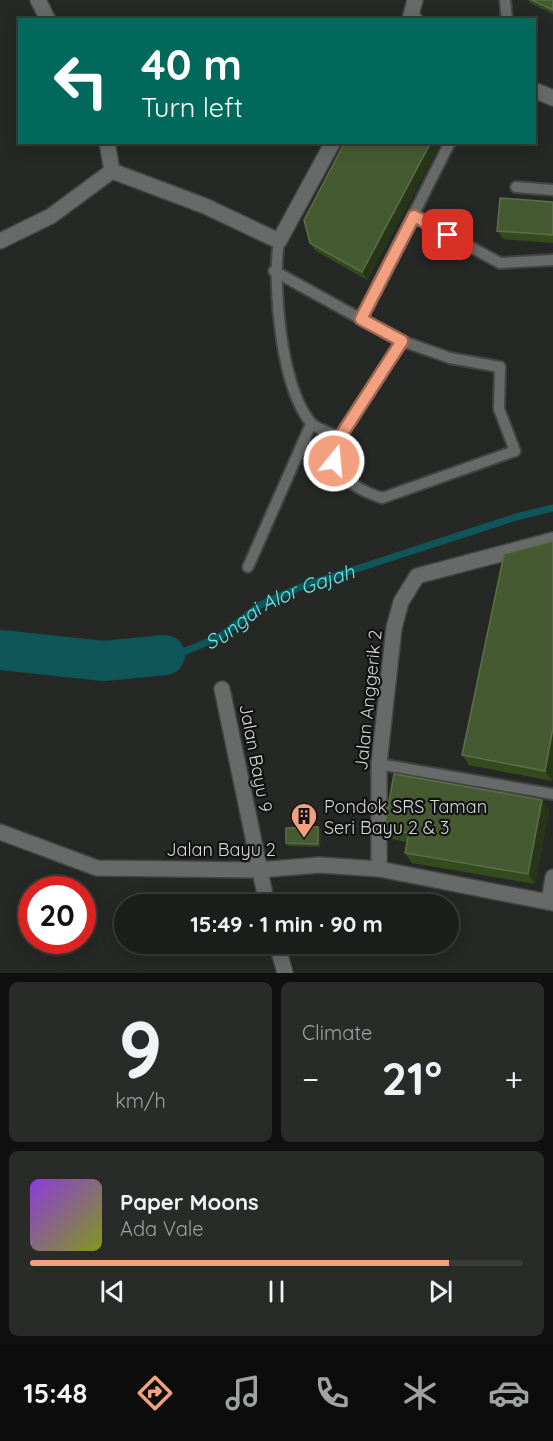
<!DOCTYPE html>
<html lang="en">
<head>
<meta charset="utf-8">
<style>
  :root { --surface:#1c1e1c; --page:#292b29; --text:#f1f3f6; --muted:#a0a2a3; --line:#3a3c3b; --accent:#f2a07f }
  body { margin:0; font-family:Quicksand,sans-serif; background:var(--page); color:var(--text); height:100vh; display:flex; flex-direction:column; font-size:22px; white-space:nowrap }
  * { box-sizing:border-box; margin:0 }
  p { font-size:20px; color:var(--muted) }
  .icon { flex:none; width:33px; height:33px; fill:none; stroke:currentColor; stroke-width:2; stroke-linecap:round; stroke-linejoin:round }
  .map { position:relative; height:973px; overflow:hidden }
  .side { display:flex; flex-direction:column; gap:9px; padding:9px; background:#0f100f; flex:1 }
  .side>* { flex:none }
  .top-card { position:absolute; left:18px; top:18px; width:518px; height:126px; border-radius:0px; box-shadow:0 3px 15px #0003,0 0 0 2px var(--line); background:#00695c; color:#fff; overflow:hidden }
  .speed { position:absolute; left:18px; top:876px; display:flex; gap:12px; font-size:30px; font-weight:700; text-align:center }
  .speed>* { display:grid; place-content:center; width:78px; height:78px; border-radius:50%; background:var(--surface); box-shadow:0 3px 15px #0003,0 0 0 2px var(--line); line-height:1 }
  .speed .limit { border:9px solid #d22; background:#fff; color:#111 }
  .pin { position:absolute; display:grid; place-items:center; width:51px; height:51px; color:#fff; margin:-26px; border-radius:12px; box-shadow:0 3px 9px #0006 }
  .me { position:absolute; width:66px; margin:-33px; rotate:17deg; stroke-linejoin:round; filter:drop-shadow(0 0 4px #0008) }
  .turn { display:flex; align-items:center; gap:21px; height:126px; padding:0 24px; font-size:27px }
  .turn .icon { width:78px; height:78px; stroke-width:2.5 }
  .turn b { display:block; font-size:42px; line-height:51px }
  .big { font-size:45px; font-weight:700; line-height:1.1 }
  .side .widget { flex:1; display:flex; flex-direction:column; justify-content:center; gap:9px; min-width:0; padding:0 21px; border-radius:9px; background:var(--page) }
  .side .dial { align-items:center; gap:0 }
  .dial b { font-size:78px; line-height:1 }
  .song { display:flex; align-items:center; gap:18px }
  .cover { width:72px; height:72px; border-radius:9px; background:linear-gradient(135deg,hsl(270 70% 55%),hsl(70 70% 35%)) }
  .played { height:6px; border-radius:3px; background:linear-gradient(90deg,var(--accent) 85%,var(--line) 85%) }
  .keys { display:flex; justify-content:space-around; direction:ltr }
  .heat { display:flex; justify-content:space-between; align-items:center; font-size:33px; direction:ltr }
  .side .tiles { flex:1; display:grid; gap:9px; grid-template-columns:1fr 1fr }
  .widget:last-child { grid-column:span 2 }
  .trip { position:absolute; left:114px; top:894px; width:345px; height:60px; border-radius:30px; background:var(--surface); box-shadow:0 3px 15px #0003,0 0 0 2px var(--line); font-weight:700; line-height:60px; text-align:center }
  .tab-bar { display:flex; height:96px; justify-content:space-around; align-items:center; background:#0b0c0b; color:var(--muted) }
  .tab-bar .icon { width:42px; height:42px }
  .tab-bar .current { color:var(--accent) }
  .tab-bar b { font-size:27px; color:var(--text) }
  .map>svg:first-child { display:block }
</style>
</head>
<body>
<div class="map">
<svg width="553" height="973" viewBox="0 0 553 973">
  <rect width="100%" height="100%" fill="#262826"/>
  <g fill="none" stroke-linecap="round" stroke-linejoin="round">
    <path stroke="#105558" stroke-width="7" id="s1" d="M 165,655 L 186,651 L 221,636 L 260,605 L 298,588 L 516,517 L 553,508"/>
    <path stroke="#105558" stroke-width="40" d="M 0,650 L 104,661 L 165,655"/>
    <g stroke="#434543" stroke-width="14">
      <g id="service">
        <path d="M 505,0 L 507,20"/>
        <path d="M 516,187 L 553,190"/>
        <path d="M 414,216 L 500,263 L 553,260"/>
        <path d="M 279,241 C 272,286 281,387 311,423 C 316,429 332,433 340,437"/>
        <path d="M 274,271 L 361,319"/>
        <path d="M 402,341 L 450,358 L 500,367 L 499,409 L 515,451 L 382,498 C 361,491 344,482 334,461 L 340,437 Z"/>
        <path d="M 402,341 L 361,319 L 450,142"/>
        <path d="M 248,567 L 311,424"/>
        <path d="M 379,764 L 553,794"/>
      </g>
    </g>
    <g stroke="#434543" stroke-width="18">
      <g id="minor">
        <path d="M 38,0 L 48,20"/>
        <path d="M 107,142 L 112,171"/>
        <path d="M 112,171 L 205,206 L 279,241 L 333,142"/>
        <path d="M 0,241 L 51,216 L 112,171"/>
        <path d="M 222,689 L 267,904"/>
        <path d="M 0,832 L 97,868 L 258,870 L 320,865 L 379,869 L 553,903"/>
        <path d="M 379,869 L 379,764 L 394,628 L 401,602 L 417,576 L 553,540"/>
        <path d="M 549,902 L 553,877"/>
        <path d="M 277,944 L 285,973"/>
      </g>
    </g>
    <g stroke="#434543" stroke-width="18">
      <g id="tertiary">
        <path d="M 415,0 L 411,15 L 415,20"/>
        <path d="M 534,90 L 553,98"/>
      </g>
    </g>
    <use href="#service" stroke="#676a68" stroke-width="10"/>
    <use href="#minor" stroke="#676a68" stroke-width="15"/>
    <use href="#tertiary" stroke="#676a68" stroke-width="15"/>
  </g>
  <g fill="#334b1d">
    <path d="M 528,0 L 553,0 L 553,14 L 530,3 Z"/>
    <path d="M 345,142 L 441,142 L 367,280 L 316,251 L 310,243 Z"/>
    <path d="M 553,202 L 553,243 L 503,239 L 497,231 Z"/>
    <path d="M 553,541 L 553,776 L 552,781 L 469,765 L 462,755 Z"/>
    <path d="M 542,800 L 549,810 L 535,884 L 412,863 L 405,853 L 407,842 L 391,839 L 384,829 Z"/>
    <path d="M 318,827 L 321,830 L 320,847 L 288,846 L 286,843 Z"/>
  </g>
  <g fill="#273618">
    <path d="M 431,142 L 441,142 L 367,280 L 362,272 Z"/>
    <path d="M 553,728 L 553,776 L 552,781 L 545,771 Z"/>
    <path d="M 542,800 L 549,810 L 535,884 L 528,874 Z"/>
    <path d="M 318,827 L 321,830 L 320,847 L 318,844 Z"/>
  </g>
  <g fill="#455a31" stroke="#5c6e4b" stroke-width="1.5">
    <path d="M 532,0 L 553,0 L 553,10 Z"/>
    <path d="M 345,142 L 431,142 L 362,272 L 310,243 L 304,220 Z"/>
    <path d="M 500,198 L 553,202 L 553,235 L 497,231 Z"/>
    <path d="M 553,541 L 553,728 L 545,771 L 462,755 L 504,554 Z"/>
    <path d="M 394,774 L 542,800 L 528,874 L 405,853 L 409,833 L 384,829 Z"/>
    <path d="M 318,827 L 318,844 L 286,843 L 286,828 Z"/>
  </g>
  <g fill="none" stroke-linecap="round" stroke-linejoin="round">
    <g stroke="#9d6853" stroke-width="15">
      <path id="route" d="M 334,461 L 340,437 L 402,341 L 361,319 L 414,216 L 448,235"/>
    </g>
    <use href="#route" stroke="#f2a07f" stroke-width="10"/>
  </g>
  <defs>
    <g id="building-pin" transform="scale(1.35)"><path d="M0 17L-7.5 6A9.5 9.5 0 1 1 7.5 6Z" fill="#f2a07f" stroke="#101110"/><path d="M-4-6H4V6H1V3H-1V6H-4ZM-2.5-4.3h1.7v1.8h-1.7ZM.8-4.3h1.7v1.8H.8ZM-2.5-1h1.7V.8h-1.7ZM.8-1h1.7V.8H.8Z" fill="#111"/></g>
  </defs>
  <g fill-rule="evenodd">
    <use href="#building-pin" x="304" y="816"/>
  </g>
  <g text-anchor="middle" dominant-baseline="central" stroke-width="4.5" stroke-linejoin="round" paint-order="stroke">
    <g font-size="18" fill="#d7d9d8" stroke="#101110">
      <text transform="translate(368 700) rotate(-84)">Jalan Anggerik 2</text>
      <text transform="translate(256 758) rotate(79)">Jalan Bayu 9</text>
      <text x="221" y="849">Jalan Bayu 2</text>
    </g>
    <g font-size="18" fill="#d7d9d8" stroke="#101110" text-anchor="start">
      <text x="324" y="806">Pondok SRS Taman<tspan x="324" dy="21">Seri Bayu 2 &amp; 3</tspan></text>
    </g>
    <g font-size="20" font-style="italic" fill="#69e5eb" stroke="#101110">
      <text stroke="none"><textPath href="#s1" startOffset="126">Sungai Alor Gajah</textPath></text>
    </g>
  </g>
</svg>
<div class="speed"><div class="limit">20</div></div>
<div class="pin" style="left:448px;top:235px;background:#d93025"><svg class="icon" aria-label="arrive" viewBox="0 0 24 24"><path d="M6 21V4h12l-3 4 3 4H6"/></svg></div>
<svg class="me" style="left:334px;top:461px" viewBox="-20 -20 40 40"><circle r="17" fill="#f2a07f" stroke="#fff" stroke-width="3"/><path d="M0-11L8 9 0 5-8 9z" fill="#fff"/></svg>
<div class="trip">15:49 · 1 min · 90 m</div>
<div class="top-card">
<div class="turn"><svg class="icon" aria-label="left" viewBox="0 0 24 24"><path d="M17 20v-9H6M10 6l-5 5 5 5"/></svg><div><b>40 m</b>Turn left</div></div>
</div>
</div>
<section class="side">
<div class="tiles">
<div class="widget dial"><b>9</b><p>km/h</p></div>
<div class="widget"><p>Climate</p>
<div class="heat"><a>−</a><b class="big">21°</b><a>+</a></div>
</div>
<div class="widget">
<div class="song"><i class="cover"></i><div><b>Paper Moons</b><p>Ada Vale</p></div></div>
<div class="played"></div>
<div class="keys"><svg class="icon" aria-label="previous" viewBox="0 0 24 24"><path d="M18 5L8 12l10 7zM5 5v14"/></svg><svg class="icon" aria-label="pause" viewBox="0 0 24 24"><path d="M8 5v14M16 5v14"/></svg><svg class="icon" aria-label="next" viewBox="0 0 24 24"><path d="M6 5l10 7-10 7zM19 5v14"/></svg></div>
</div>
</div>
</section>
<nav class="tab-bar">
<b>15:48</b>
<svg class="icon current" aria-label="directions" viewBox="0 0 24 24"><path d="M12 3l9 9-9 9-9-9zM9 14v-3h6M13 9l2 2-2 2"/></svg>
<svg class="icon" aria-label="music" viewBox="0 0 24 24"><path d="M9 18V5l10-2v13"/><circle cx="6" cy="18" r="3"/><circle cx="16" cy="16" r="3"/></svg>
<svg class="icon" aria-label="phone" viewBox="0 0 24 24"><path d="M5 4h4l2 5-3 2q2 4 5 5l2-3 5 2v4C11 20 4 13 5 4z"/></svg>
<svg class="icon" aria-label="climate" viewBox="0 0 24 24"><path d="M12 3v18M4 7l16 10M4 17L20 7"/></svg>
<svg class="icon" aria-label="car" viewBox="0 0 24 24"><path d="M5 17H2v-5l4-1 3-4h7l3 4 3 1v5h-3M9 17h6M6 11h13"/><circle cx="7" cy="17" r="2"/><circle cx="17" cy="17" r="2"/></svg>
</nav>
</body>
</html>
